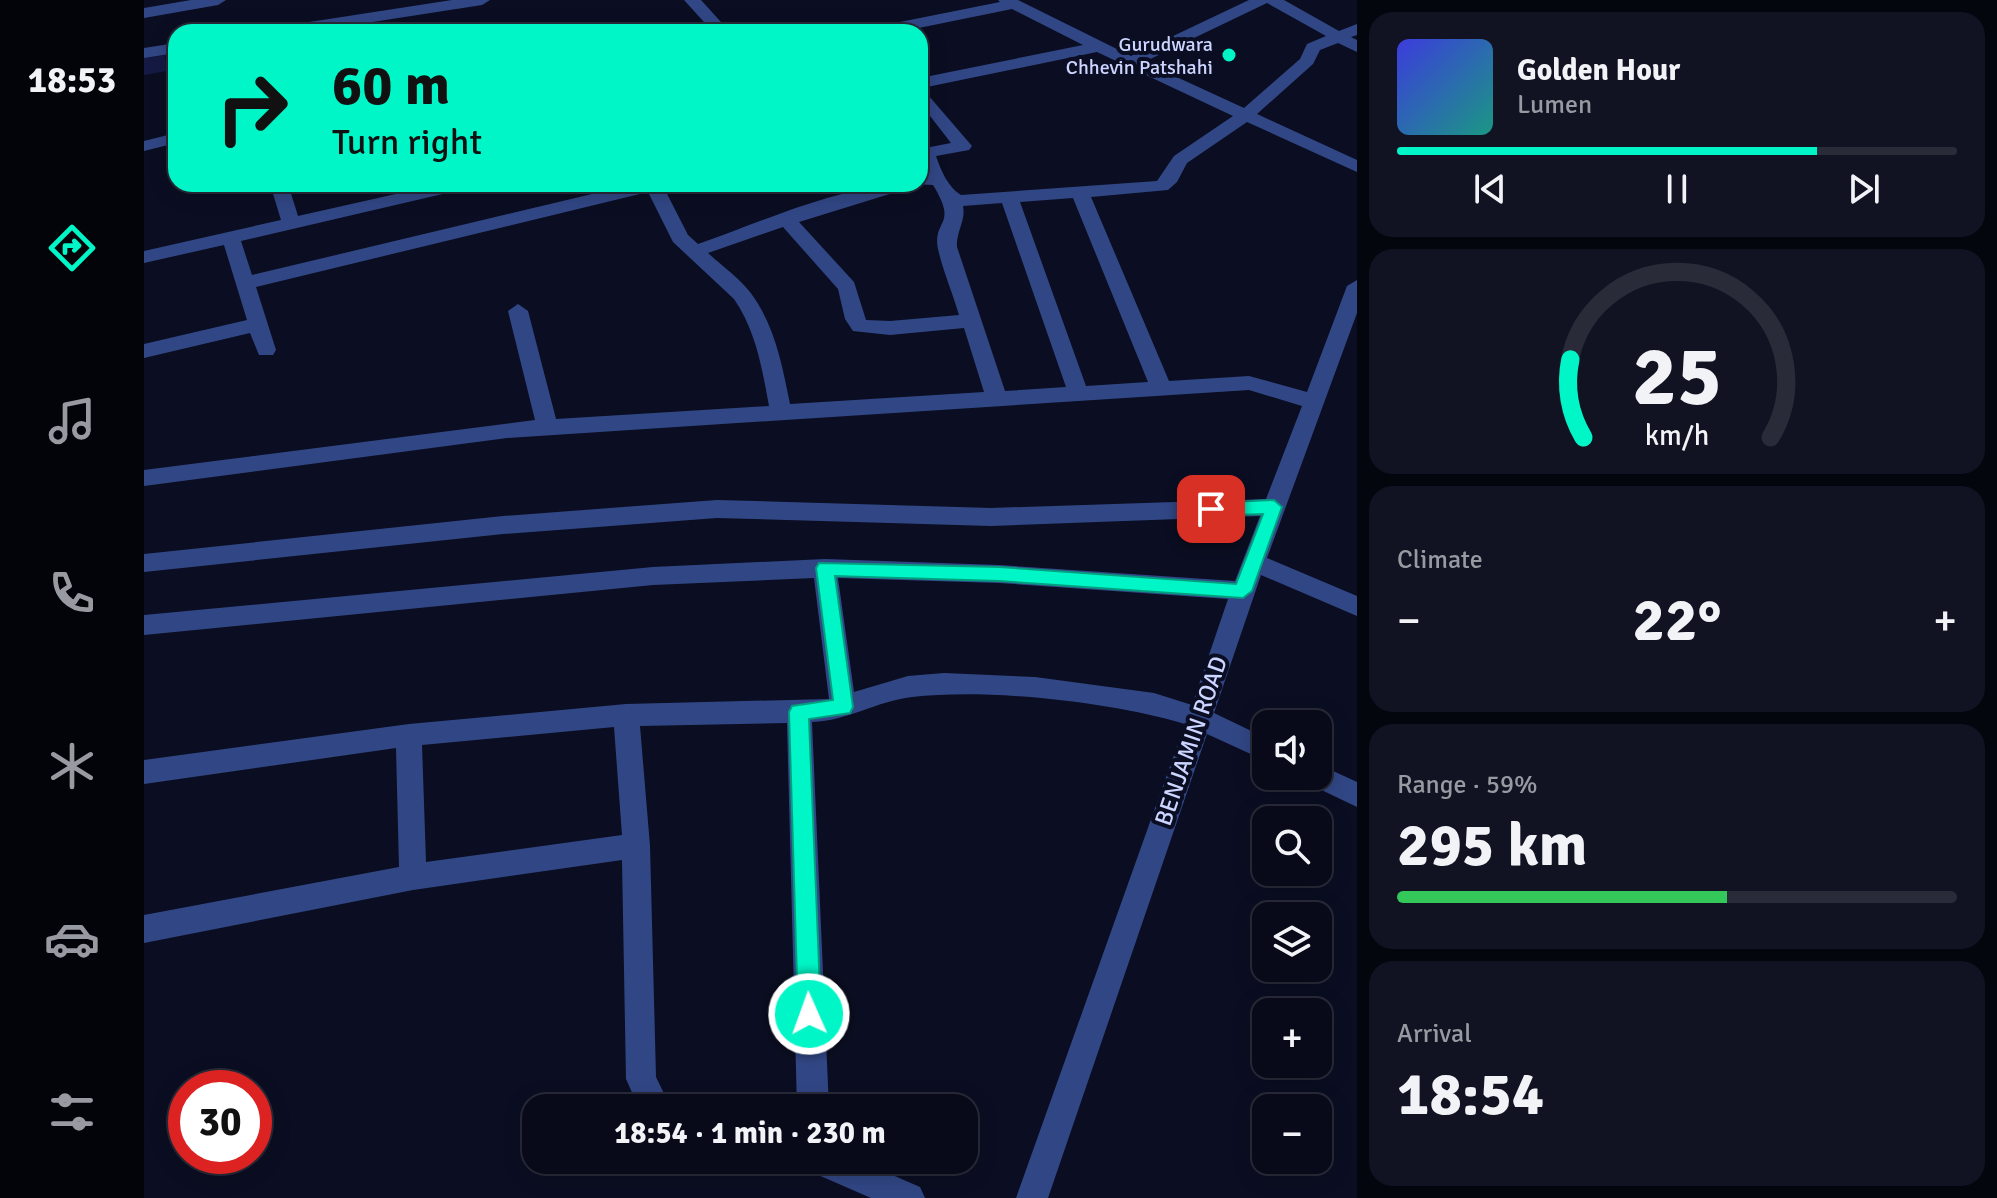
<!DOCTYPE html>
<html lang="en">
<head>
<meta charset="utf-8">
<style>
  :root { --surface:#080a1a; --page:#111323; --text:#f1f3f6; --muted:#989aa2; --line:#292b39; --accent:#00f6c6 }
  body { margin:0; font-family:Signika,sans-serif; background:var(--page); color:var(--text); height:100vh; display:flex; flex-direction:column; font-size:30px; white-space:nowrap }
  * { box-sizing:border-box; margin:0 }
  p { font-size:26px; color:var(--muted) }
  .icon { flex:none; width:44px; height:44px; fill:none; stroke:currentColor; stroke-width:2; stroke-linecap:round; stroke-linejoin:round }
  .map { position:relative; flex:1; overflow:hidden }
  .details { display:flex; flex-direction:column; gap:12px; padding:12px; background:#04060e; width:640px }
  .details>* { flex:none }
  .hud { position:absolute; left:24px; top:24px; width:760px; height:168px; border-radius:24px; box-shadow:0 4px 20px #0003,0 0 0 2px var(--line); background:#00f6c6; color:#111; overflow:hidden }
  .controls { position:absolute; left:1108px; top:710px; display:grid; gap:16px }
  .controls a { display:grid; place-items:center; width:80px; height:80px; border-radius:16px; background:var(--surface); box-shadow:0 4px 20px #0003,0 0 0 2px var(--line); font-size:40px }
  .speed { position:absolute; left:24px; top:1070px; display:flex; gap:16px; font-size:40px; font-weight:700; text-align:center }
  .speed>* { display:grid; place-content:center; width:104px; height:104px; border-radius:50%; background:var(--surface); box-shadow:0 4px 20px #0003,0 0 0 2px var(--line); line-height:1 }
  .speed .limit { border:12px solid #d22; background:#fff; color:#111 }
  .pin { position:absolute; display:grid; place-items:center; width:68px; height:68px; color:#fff; margin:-34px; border-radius:16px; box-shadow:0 4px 12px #0006 }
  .me { position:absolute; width:88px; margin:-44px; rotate:358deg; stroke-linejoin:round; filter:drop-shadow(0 0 6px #0008) }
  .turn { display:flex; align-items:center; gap:28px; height:168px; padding:0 32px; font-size:36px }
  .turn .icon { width:104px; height:104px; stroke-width:2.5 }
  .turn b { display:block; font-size:56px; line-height:68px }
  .big { font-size:60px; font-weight:700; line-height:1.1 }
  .details .widget { flex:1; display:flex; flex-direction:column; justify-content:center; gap:12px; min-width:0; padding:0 28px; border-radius:24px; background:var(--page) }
  .details .dial { align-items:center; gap:0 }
  .dial svg { height:208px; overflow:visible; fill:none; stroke:var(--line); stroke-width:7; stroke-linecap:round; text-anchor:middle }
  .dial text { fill:var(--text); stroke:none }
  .song { display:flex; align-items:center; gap:24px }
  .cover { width:96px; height:96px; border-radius:12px; background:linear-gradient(135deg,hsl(240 70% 55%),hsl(170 70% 35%)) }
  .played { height:8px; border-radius:4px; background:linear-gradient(90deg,var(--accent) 75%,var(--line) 75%) }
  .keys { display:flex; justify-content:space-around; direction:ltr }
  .heat { display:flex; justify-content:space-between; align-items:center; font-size:44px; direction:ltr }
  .charge { height:12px; border-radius:6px; background:linear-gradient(90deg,#34c759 59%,var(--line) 0) }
  .trip { position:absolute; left:378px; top:1094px; width:456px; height:80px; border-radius:24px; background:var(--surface); box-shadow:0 4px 20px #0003,0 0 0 2px var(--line); font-weight:700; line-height:80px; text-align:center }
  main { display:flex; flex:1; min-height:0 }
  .tabs { display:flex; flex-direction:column; width:144px; justify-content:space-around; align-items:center; background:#03040a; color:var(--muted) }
  .tabs .icon { width:56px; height:56px }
  .tabs .active { color:var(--accent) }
  .tabs b { font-size:36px; color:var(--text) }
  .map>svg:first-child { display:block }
</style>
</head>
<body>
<main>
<nav class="tabs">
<b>18:53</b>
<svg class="icon active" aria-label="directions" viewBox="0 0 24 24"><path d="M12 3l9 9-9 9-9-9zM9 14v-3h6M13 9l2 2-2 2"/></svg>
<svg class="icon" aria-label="music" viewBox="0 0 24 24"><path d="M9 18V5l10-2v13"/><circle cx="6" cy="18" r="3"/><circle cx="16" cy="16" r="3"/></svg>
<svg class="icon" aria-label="phone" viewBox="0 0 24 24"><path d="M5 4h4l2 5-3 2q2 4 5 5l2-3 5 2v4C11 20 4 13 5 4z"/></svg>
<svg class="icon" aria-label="climate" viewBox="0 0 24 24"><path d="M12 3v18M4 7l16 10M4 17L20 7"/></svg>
<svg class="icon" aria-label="car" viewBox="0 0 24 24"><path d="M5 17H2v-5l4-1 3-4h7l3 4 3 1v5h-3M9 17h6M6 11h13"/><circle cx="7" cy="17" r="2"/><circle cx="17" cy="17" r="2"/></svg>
<svg class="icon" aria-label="filters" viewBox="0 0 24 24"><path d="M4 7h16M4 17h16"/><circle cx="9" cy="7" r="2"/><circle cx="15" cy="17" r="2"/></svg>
</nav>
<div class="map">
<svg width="1213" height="1198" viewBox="0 0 1213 1198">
  <rect width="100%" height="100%" fill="#0b0e22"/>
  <path fill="#151a44" d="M 21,55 L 23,71 L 0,75 L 0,58 Z"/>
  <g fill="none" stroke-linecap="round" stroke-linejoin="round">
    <g fill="#314785" fill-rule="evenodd">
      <path d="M 47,0 L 82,0 L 74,5 L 0,18 L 0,8 Z"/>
      <path d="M 308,0 L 346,0 L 338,5 L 164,32 L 125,32 L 133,27 Z"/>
      <path d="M 540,0 L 557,0 L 586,32 L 569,32 Z"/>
      <path d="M 854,0 L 874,0 L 987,56 L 1105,0 L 1140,0 L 1195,31 L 1213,24 L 1213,35 L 1207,37 L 1213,40 L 1213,52 L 1194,43 L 1176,50 L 1169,64 L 1113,114 L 1213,160 L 1213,172 L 1103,122 L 1043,163 L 1033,182 L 1024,190 L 947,197 L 1025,381 L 1105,376 L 1163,392 L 1203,286 L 1213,280 L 1213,313 L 1123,558 L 1213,596 L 1213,616 L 1117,575 L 1070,713 L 1122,738 L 1122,761 L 1063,734 L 904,1198 L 872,1198 L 1041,724 C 968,702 844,688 768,697 C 733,701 703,721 668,722 L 685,1108 L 653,1108 L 643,723 L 496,726 L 506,846 L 512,1077 L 527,1108 L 495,1108 L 482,1079 L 478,860 L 269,890 L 0,943 L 0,915 L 255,867 L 252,748 L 0,784 L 0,760 L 265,724 L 482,704 L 685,699 L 670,578 L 509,585 L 0,635 L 0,615 L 509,567 L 681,559 L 855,565 L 1091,581 L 1116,516 L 847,526 L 573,518 L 359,534 L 0,572 L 0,554 L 359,516 L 573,500 L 847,508 L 1122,499 L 1158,406 L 1105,390 L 363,438 L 0,486 L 0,470 L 391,420 L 364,311 L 374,304 L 384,311 L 412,419 L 625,406 C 618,368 612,331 590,299 L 529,242 L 504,192 L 112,287 L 132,350 L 129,355 L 115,355 L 106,333 L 0,358 L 0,344 L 103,320 L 80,245 L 0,263 L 0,251 L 137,220 L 126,184 L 144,184 L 154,216 L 296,184 L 329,184 L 320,189 L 97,241 L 108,275 L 490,184 L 518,184 L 544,235 L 554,244 C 621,221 698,184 768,184 L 765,188 L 655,222 L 710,282 L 722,320 L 746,321 L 815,315 C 809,294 799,271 794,249 C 788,219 815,227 789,185 L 770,184 L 776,184 L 776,175 L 781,175 L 776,149 L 807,143 L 776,103 L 776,78 L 939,45 L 868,9 L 755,32 L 723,32 L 731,27 L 856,2 ZM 1123,3 L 1182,36 L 1163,44 L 1156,59 L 1100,108 L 1000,62 ZM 953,52 L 1089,116 L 1030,156 L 1013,181 L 817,195 C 804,187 797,171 792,156 L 825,150 L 828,146 L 778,88 ZM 929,198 L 1004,382 L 942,386 L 876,202 ZM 858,203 L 922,387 L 861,391 L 813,247 C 812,231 822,221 819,206 ZM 639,227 L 694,289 L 701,319 L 709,331 L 746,335 L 820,328 L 840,392 L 646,404 C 638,365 631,325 606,292 C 595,278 578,266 564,253 ZM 694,578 L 855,583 L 1084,599 L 1048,705 L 1010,693 L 891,677 L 800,673 L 764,676 L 710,692 ZM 470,727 L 478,835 L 282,862 L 278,745 Z"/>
      <path d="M 32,43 L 32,53 L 0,58 L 0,48 Z"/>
      <path d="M 32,133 L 32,143 L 0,151 L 0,141 Z"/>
      <path d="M 1174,764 L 1213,782 L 1213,807 L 1165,784 L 1161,776 L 1174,776 Z"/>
      <path d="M 660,1160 L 714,1160 L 776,1187 L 781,1198 L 727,1198 L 665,1171 Z"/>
    </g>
  </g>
  <path fill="#00f6c6" stroke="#00a081" stroke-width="2" d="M 1130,500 L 1138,507 L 1108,591 L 1099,598 L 855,581 L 691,576 L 709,707 L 706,713 L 665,719 L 677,1014 L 673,1022 L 665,1025 L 657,1022 L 654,1014 L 645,712 L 648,706 L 689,700 L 672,568 L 675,563 L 855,567 L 1092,584 L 1119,514 L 1067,516 L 1058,509 L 1067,503 Z"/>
  <circle fill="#00f6c6" stroke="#0b0e22" stroke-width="3" cx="1085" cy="55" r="8"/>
  <g text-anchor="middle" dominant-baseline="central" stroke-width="8" stroke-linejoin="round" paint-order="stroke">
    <g font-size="20" fill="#cbd5ff" stroke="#0b0e22" text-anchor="end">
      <text x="1069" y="44">Gurudwara<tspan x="1069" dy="23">Chhevin Patshahi</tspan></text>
    </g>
    <g font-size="24" fill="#cbd5ff" stroke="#0b0e22">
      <text transform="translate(1047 741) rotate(-71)">BENJAMIN ROAD</text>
    </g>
  </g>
</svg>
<div class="controls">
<a><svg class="icon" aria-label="sound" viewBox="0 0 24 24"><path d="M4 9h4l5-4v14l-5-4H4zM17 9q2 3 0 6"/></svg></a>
<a><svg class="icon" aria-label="search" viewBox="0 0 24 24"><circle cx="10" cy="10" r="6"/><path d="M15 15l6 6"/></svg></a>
<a><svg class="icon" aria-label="layers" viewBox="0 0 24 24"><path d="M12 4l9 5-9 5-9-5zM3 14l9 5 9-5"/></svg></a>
<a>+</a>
<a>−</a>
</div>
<div class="speed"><div class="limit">30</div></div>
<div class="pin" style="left:1067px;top:509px;background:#d93025"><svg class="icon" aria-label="arrive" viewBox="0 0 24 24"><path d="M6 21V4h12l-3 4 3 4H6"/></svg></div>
<svg class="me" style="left:665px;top:1014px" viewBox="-20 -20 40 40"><circle r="17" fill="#00f6c6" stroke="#fff" stroke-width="3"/><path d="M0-11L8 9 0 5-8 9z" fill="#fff"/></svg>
<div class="trip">18:54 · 1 min · 230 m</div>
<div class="hud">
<div class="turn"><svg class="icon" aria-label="right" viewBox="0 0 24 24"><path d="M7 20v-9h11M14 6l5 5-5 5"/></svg><div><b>60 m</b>Turn right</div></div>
</div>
</div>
<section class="details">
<div class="widget">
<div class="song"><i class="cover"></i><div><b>Golden Hour</b><p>Lumen</p></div></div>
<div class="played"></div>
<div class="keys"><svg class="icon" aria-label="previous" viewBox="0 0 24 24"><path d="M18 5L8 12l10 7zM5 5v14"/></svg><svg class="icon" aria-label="pause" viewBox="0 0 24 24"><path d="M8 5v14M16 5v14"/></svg><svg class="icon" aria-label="next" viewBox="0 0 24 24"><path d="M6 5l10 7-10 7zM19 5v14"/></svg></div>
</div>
<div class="widget dial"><svg viewBox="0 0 100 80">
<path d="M14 69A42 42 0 1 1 86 69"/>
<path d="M14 69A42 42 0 0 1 9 39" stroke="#00f6c6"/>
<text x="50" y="56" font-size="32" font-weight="700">25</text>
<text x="50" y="72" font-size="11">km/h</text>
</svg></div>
<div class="widget"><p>Climate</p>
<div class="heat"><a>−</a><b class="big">22°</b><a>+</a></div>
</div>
<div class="widget"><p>Range · 59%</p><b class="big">295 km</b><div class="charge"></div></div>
<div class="widget"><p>Arrival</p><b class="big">18:54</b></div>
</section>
</main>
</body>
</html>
